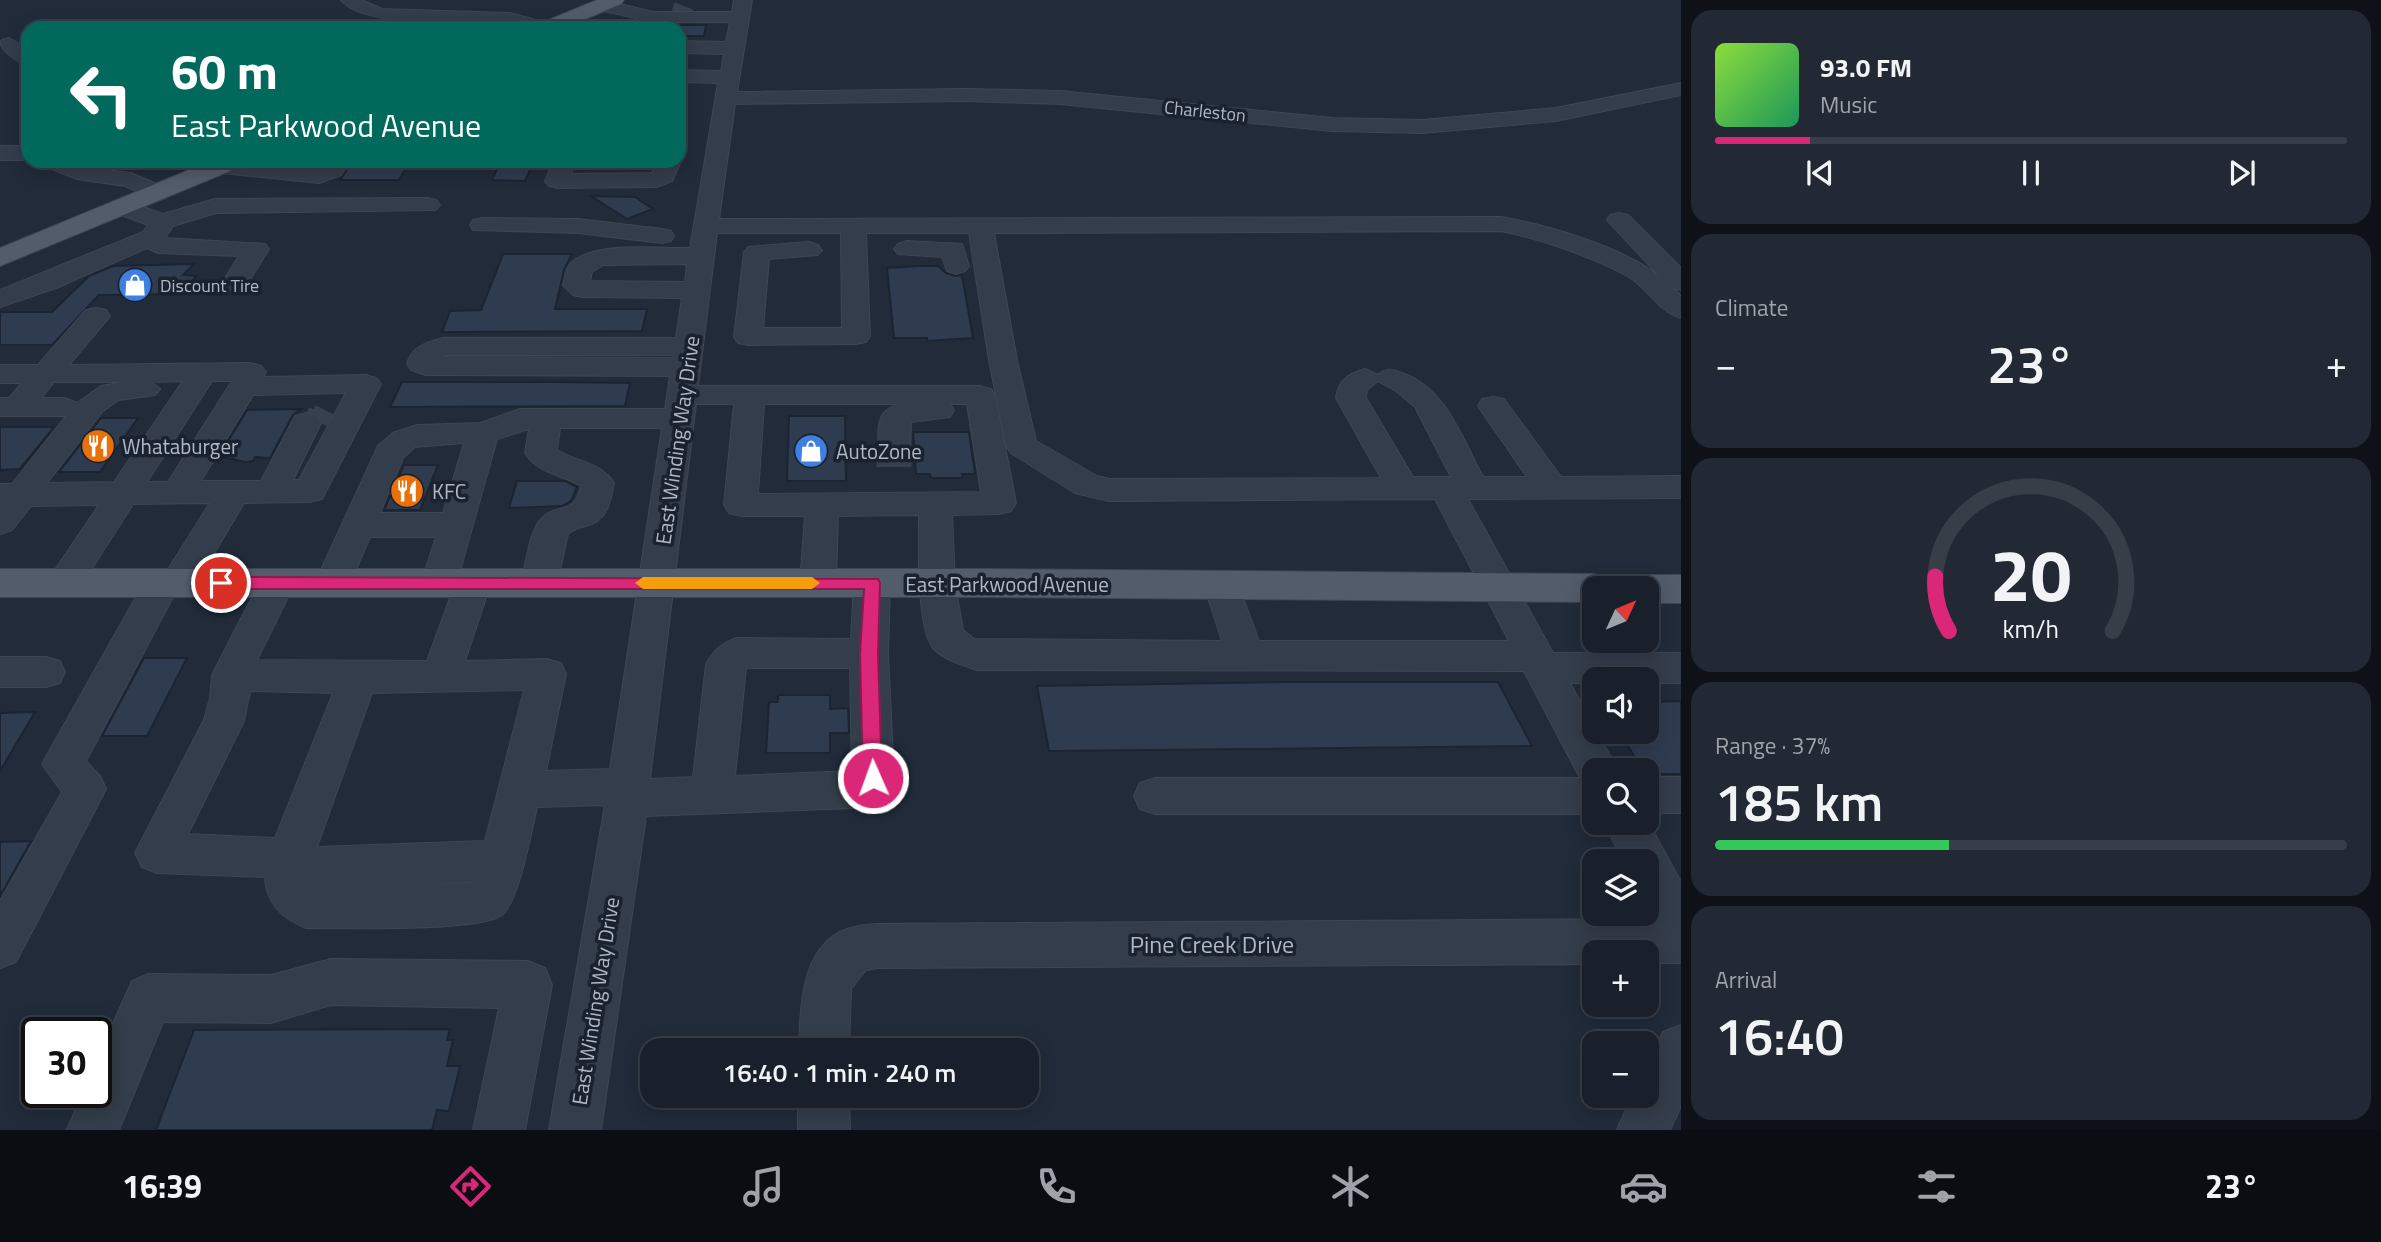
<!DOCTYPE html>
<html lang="en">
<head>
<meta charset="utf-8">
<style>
  :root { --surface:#19202c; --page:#222834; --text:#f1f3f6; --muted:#9fa3a9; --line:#373e48; --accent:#db2777 }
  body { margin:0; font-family:"Titillium Web",sans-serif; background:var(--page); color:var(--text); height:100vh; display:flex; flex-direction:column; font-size:26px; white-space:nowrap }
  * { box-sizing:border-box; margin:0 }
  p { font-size:23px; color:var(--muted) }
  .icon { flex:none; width:38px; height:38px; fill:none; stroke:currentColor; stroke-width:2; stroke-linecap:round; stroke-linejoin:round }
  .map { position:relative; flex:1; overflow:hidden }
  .sheet { display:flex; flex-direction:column; gap:10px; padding:10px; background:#0e1218; width:700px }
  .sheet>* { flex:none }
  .hud { position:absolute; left:21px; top:21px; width:665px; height:147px; border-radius:21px; box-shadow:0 4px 18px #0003,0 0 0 2px var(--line); background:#00695c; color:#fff; overflow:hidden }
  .needle { width:46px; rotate:46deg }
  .tools { position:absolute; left:1582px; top:576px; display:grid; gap:14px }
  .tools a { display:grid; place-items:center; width:77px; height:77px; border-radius:14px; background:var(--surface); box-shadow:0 4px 18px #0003,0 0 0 2px var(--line); font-size:35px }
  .speed { position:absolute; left:21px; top:1017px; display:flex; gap:14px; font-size:35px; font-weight:700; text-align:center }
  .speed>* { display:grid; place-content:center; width:91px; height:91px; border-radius:50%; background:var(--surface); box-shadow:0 4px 18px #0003,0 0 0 2px var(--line); line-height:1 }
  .speed .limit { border:4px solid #111; border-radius:10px; background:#fff; color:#111 }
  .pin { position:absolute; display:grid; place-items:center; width:60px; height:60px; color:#fff; margin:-30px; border:4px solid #fff; border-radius:50%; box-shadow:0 2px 7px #0007 }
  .me { position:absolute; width:77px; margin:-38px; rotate:358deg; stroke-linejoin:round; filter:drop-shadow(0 0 5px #0008) }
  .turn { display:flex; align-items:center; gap:24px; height:147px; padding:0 35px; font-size:32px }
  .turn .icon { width:91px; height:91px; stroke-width:2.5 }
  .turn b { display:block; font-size:49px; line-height:60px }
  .big { font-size:52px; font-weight:600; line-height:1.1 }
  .sheet .tile { flex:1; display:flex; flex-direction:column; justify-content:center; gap:10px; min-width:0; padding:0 24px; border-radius:21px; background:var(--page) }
  .sheet .dial { align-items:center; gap:0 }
  .dial svg { height:182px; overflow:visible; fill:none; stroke:var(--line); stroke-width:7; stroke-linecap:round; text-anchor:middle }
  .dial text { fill:var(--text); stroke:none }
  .song { display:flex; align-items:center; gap:21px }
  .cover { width:84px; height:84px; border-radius:10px; background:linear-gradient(135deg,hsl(90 70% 55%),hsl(150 70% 35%)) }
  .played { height:7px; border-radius:4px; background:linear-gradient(90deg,var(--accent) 15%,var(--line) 15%) }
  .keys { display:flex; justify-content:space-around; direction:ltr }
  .heat { display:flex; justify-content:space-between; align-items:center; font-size:38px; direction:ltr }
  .charge { height:10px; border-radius:5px; background:linear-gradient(90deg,#34c759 37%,var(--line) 0) }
  .trip { position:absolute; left:640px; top:1038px; width:399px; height:70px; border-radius:21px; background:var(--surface); box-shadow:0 4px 18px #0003,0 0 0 2px var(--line); font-weight:600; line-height:70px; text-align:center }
  .tabs { display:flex; height:112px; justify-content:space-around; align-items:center; background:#0a0d12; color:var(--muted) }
  .tabs .icon { width:49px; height:49px }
  .tabs .on { color:var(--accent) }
  .tabs b { font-size:32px; color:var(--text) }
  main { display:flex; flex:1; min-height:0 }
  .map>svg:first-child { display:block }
</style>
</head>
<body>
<main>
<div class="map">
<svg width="1681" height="1130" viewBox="0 0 1681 1130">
  <rect width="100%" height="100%" fill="#212b3a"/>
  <g fill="#2f3c4f" stroke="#1c2431" stroke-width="2">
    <path d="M 663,25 L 706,25 L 704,36 L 679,36 L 679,28 L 662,28 Z"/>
    <path d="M 353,161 L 410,161 L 399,180 L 340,180 Z"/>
    <path d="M 501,161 L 534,161 L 525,181 L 492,180 Z"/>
    <path d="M 591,196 L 635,197 L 653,209 L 627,219 Z"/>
    <path d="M 503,254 L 572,254 L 564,270 L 555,309 L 647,309 L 642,331 L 442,332 L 450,311 L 481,310 Z"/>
    <path d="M 194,264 L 183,275 L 196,276 L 183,294 L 99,295 L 52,345 L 0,345 L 0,312 L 52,312 L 89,276 L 113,266 Z"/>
    <path d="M 919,266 L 938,266 L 946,273 L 955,276 L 962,275 L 973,338 L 927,341 L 927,338 L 894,338 L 887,268 Z"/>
    <path d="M 402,382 L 555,382 L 630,383 L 625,406 L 390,407 Z"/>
    <path d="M 301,409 L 293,415 L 270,458 L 255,457 L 253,461 L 245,462 L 219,456 L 247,410 Z"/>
    <path d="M 789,416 L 845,416 L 846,481 L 787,481 Z"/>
    <path d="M 101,418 L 138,418 L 100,472 L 59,472 Z"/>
    <path d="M 0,427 L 54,427 L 20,469 L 0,470 Z"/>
    <path d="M 913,432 L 969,432 L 975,474 L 962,474 L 963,478 L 931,478 L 930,474 L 916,474 Z"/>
    <path d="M 404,465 L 438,465 L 420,510 L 384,510 Z"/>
    <path d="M 517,481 L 565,481 L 577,487 L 571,501 L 562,506 L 509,508 Z"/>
    <path d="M 144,658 L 187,658 L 147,736 L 102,736 Z"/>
    <path d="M 1290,682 L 1498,682 L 1532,746 L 1049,751 L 1037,686 Z"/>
    <path d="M 778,695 L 830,695 L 830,709 L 848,708 L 849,733 L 830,733 L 830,753 L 766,753 L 769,702 L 778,702 Z"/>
    <path d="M 1681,701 L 1681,774 L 1647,774 L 1647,770 L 1643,770 L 1619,732 L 1647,732 L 1647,702 Z"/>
    <path d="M 35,712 L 0,771 L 0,713 Z"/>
    <path d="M 31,841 L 0,896 L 0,842 Z"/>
    <path d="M 450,1029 L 447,1040 L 453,1040 L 447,1066 L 460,1066 L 449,1111 L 437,1110 L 432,1130 L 156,1130 L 194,1030 Z"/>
  </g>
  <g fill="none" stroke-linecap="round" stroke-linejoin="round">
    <path stroke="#36404f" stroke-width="20" stroke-dasharray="20 10" stroke-linecap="butt" d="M 681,14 L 684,6"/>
    <path stroke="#36404f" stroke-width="26" stroke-dasharray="26 13" stroke-linecap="butt" d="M 324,417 L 327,411"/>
    <g stroke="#36404f" stroke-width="35" stroke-dasharray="35 18" stroke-linecap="butt">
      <path d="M 321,423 L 325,415"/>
      <path d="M 894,452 L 894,467"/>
    </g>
    <g stroke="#3e4654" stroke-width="2">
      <g id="minor">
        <path d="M 341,0 L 362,0 L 382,9 L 510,13 L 551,24 L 553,28 L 524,28 L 509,23 C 472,22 363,29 341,0 Z"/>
        <path d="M 603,0 L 653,12 L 732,12 L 734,0 L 752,0 L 737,92 L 965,89 L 1060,91 L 1332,118 L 1422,120 L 1556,108 L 1681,83 L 1681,95 L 1556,121 L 1422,133 L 1332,131 L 1060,104 L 965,101 L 735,104 L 719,219 L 1501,217 C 1547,225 1628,248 1662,279 L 1607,220 L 1610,215 L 1619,213 L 1628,215 L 1681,268 L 1681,290 L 1673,288 L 1681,296 L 1681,318 C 1658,312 1646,285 1626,275 C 1589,256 1541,239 1501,231 L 994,233 L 1017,360 L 1036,441 L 1097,476 L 1109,479 L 1381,478 L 1336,398 C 1338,380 1348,374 1365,369 L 1378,375 C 1385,368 1393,369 1402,373 C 1446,388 1463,440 1483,477 L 1527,477 L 1478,406 L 1482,399 L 1493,397 L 1504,399 L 1561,477 L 1681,476 L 1681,498 L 1468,499 L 1553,653 L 1681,653 L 1681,683 L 1647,683 L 1647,679 L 1594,679 L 1594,683 L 1570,683 L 1618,770 L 1594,770 L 1594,814 L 1155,814 L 1140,809 L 1134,796 L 1140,783 L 1155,778 L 1580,778 L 1524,671 L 977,670 C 961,664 946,661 934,649 C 916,630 919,543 919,515 L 838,516 L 836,583 L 831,592 L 818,596 L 805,592 L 800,583 L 805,516 L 741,516 L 729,513 L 724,505 L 734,404 L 696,404 L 650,779 L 693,777 L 706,664 C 714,650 722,643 737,638 L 851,639 L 854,583 L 859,574 L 872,570 L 885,574 L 890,583 L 888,654 L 894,778 L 884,796 L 853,808 L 646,816 L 601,1130 L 549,1130 L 605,805 L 537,807 C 531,832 520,897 503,914 C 486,932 339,928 306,928 C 283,919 266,904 265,877 L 157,873 L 142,867 L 135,853 L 204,720 L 210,698 L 212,675 L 264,574 L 277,570 L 290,574 L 295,583 L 257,660 L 427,661 L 453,590 L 439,596 L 426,592 L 421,583 L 436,537 L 370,537 L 346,592 L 333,596 L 320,592 L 315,583 L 378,446 L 393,433 L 417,425 L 480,423 L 520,409 L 665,409 L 670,376 L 426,375 L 411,370 L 407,364 C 411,347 427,342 443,338 L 676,338 L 682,298 L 582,297 L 573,295 L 563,285 C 565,278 565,269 570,264 C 593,240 658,249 690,248 L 718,83 L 679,82 L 679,70 L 721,71 L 724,54 L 679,53 L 679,41 L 726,42 L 730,22 L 653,22 L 595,9 L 592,5 L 595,1 ZM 717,233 L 841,233 L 842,328 L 763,328 L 769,259 L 818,255 L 822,250 L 818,245 L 809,242 L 748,247 L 744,252 L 734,337 L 738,343 L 748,345 L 856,344 L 866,342 L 870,336 L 866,233 L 969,233 L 989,360 L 1006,446 L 1011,453 L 1075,493 L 1109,501 L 1435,499 L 1509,641 L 1259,641 L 1235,576 L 1222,572 L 1209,576 L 1204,585 L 1222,641 L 974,639 L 963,630 L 955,584 L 952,515 L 999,514 L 1011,511 L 1016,503 L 995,395 L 991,389 L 980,386 L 698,386 ZM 687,264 L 685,282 L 590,281 L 592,272 L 603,265 ZM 447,355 L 674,355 L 673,358 L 442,357 ZM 1378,381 L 1395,390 L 1415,407 L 1451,477 L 1413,477 L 1366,398 L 1367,390 ZM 764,404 L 899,404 C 894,406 887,408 884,413 C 876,422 877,450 883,459 L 894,462 L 905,459 L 910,452 L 911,422 L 950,417 L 954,410 L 950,404 L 967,404 L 981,492 L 758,494 ZM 560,428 L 662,428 L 610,769 L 546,771 L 566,674 L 561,663 L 547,659 L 465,661 L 491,583 L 486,574 L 473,570 L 460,574 L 458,578 L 497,439 L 529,429 L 525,453 C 538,474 562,474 581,486 C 573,520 555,499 538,523 C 528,539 526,565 521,583 L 526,592 L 539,596 L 552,592 L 557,583 L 568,534 C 576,526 585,528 594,523 C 609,515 611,498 614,483 C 601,462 577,462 557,450 ZM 464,443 L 443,513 L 380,513 L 403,458 L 415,447 ZM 746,668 L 850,668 L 852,771 L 735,776 ZM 524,690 L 485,841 L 317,847 L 372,693 ZM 250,691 L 333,693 L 275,838 L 188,834 L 244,721 ZM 473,882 L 472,883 L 425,884 Z"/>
        <path d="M 9,38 L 28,49 L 28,65 C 18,62 4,53 0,43 L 2,40 Z"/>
        <rect x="0" y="146" width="28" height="14"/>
        <path d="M 679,158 L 681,161 L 672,181 L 656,187 L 557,188 L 549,186 L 545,181 L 554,161 L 576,161 L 571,174 L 652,173 L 659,161 L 679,161 Z"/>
        <path d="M 41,161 L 72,161 L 89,168 L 131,173 L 166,188 L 170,193 L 166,198 L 158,200 L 125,186 L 77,179 L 44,166 Z"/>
        <path d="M 214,161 L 316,169 L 328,161 L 350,161 L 341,175 L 319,183 L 221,173 L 213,171 L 210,166 Z"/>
        <path d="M 428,198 L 436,200 L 440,205 L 436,210 L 216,213 L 173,226 L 165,238 L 265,244 L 269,249 L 244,289 L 235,291 L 226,289 L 222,283 L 239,256 L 158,253 L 147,248 L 56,288 L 0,307 L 0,290 L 143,232 L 148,225 L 114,212 L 111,207 L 114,202 L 123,200 L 163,214 L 215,199 Z"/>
        <path d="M 482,218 L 578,219 L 662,229 L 671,231 L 674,236 L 671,241 L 662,243 L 578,233 L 473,230 L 470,225 L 473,220 Z"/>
        <path d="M 907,241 L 962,244 L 969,266 L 965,271 L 956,274 L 947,271 L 942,257 L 898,254 L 894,249 L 898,244 Z"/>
        <path d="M 96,308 L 106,310 L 110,316 L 69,365 L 251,363 L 261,366 L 266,372 L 263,377 L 366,375 L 376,378 L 381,384 L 322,499 L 310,502 L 244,503 L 191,592 L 174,595 L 86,761 L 100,776 L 106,789 L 16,962 L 0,968 L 0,901 L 62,792 L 42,764 L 149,574 L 162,570 L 167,571 L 210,503 L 133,504 L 77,592 L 64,596 L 51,592 L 46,583 L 99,505 L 31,506 L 12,530 L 0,534 L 0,484 L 12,484 L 66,416 L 0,416 L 0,398 L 9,398 L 22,383 L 0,383 L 0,365 L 38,365 L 86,310 ZM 183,381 L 114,482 L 47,483 L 103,411 L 119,400 L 155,395 L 160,389 L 151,382 ZM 212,381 L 232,381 L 168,482 L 147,482 ZM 54,382 L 125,382 L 101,386 L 77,403 L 65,398 L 41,398 ZM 346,393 L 299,480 L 293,480 L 321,423 L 317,416 L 306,413 L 295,416 L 261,481 L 201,481 L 253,395 Z"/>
        <path d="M 0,657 L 46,657 L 60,661 L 65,672 L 60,683 L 46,687 L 0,687 Z"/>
        <rect x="1647" y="777" width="34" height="36"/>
        <path d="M 1647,820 L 1681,882 L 1681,963 L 1647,963 L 1647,952 L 1594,952 L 1594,964 L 877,968 L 866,970 L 851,989 L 849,1050 L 799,1050 C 800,1012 800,953 840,932 C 852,926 864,925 877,924 L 1653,919 L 1647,907 L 1647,861 L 1623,861 L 1604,822 Z"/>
        <path d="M 331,959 L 528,961 L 545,968 L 552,985 L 525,1130 L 473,1130 L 499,1008 L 331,1005 L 271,1023 L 163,1022 L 119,1130 L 67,1130 L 83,1092 L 96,1092 L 96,1062 L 132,981 L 149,974 L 271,975 Z"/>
        <path d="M 1681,1025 L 1681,1106 L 1670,1130 L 1617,1130 L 1632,1096 L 1647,1096 L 1647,1066 L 1663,1032 Z"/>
        <path d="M 798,1096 L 849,1096 L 850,1130 L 798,1130 Z"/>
      </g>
    </g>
    <g stroke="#3e4654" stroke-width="2">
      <g id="major">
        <path d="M 597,0 L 624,0 L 621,4 L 564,28 L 536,28 L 539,24 Z"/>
        <path d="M 211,161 L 245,161 L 242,166 L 0,266 L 0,248 Z"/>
        <path d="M 0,569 L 985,569 L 1594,574 L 1608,578 L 1614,588 L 1594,588 L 1594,602 L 985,597 L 0,597 Z"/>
        <path d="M 1647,575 L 1681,575 L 1681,603 L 1647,603 L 1647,588 L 1628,588 L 1633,579 Z"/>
      </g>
    </g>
    <use href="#minor" fill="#343d4b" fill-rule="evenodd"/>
    <use href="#major" fill="#525c6b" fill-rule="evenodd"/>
  </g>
  <path fill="#db2777" stroke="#8e194d" stroke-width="2" d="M 221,577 L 878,579 L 880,583 L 878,654 L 882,778 L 880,784 L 873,786 L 866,784 L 863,778 L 860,654 L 864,589 L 221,589 L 213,583 Z"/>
  <path fill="#f59e0b" d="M 643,577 L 812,577 L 820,583 L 812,589 L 643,589 L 635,583 Z"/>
  <defs>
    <g id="shop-disc" transform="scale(1.75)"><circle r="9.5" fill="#3f7fe0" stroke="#1a222f"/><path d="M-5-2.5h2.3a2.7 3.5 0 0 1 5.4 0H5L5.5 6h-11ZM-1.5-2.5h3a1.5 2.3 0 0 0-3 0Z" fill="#fff"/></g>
    <g id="restaurant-disc" transform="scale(1.75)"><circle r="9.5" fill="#e8710a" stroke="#1a222f"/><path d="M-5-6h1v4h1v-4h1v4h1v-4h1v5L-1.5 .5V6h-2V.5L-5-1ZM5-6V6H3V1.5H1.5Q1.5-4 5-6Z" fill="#fff"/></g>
  </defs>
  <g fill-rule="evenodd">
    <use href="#shop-disc" x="135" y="285"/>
    <use href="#restaurant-disc" x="98" y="446"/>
    <use href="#shop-disc" x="811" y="451"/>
    <use href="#restaurant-disc" x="407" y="491"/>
  </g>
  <g text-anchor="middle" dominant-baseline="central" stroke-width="7" stroke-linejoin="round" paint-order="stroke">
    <g font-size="18" fill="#afb8c7" stroke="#1a222f">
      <text transform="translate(1205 111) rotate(6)">Charleston</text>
    </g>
    <g font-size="18" fill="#afb8c7" stroke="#1a222f" text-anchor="start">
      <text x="160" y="285">Discount Tire</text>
    </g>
    <g font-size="21" fill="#afb8c7" stroke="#1a222f">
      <text transform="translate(677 440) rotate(-82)">East Winding Way Drive</text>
      <text x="1007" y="584">East Parkwood Avenue</text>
      <text transform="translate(595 1001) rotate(-81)">East Winding Way Drive</text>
    </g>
    <g font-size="21" fill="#afb8c7" stroke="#1a222f" text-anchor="start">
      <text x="122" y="446">Whataburger</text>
      <text x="836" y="451">AutoZone</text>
      <text x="432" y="491">KFC</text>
    </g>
    <g font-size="24" fill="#afb8c7" stroke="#1a222f">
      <text x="1212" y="944">Pine Creek Drive</text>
    </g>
  </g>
</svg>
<div class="tools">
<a><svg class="needle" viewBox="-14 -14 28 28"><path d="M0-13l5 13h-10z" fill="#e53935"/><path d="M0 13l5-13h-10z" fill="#9fa3a9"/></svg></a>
<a><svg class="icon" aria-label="sound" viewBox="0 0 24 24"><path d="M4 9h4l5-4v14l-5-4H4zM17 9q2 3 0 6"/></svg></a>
<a><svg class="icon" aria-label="search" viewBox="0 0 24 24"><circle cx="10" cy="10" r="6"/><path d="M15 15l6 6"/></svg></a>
<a><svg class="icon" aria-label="layers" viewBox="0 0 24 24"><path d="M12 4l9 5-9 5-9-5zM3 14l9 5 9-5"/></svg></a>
<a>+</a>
<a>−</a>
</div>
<div class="speed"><div class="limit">30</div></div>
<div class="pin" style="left:221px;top:583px;background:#d93025"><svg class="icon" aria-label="arrive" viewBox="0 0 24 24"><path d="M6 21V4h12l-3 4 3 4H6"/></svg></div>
<svg class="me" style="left:873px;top:778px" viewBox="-20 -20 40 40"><circle r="17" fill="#db2777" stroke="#fff" stroke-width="3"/><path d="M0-11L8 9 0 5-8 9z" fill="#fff"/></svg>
<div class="trip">16:40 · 1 min · 240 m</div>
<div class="hud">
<div class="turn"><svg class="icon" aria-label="left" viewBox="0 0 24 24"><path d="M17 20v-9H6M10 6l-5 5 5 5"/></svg><div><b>60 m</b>East Parkwood Avenue</div></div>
</div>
</div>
<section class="sheet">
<div class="tile">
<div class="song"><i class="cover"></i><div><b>93.0 FM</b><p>Music</p></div></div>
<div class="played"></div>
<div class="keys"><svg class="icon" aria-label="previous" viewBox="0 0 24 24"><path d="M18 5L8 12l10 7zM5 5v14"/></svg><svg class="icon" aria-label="pause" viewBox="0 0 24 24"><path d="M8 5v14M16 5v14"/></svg><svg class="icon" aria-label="next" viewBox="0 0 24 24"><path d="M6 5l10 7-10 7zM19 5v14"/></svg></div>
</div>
<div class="tile"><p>Climate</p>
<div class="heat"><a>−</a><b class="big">23°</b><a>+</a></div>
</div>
<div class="tile dial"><svg viewBox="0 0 100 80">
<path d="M14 69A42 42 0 1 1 86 69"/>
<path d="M14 69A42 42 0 0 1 8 45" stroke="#db2777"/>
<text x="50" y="56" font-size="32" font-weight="700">20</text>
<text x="50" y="72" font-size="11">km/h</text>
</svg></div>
<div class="tile"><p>Range · 37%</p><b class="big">185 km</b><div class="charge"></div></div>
<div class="tile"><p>Arrival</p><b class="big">16:40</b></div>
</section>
</main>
<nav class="tabs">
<b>16:39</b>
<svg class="icon on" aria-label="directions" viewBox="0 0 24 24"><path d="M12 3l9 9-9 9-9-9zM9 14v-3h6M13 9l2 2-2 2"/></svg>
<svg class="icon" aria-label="music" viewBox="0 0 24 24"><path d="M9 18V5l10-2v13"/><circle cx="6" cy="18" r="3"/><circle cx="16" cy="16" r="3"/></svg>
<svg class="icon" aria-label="phone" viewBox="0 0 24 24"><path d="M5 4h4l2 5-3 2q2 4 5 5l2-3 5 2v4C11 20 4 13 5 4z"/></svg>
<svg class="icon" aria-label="climate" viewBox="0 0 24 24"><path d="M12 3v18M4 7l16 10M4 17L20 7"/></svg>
<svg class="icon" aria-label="car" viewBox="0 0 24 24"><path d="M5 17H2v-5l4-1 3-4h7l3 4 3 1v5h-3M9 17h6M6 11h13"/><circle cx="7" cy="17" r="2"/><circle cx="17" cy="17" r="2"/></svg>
<svg class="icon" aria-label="filters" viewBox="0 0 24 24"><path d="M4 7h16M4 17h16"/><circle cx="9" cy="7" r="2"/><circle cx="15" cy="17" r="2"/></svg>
<b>23°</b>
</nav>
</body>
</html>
